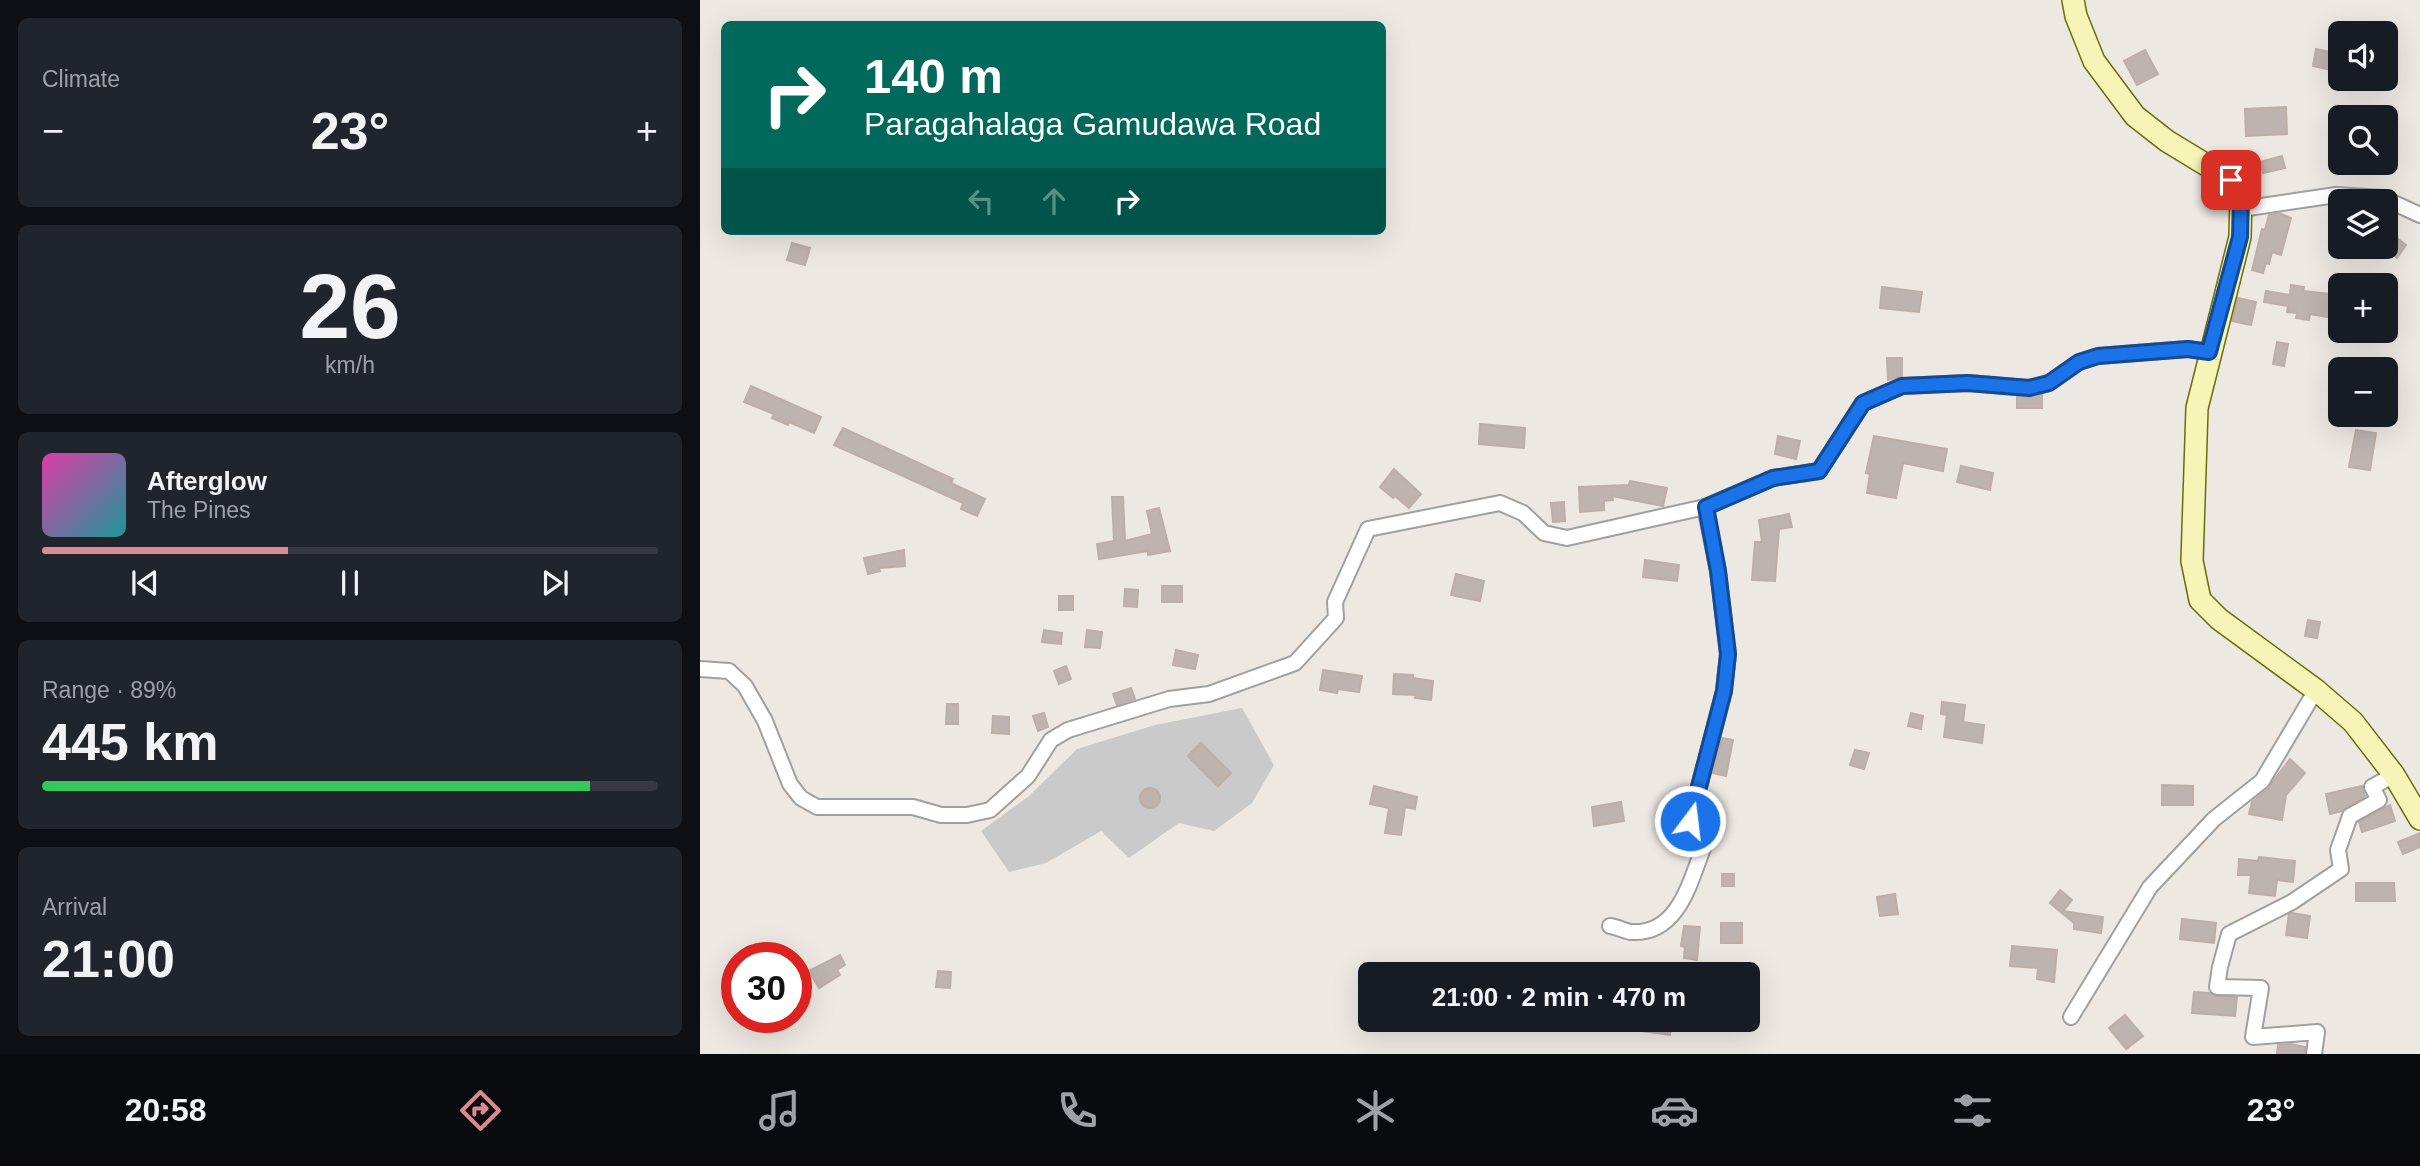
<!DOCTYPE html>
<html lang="en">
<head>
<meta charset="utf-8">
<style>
  :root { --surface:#171b24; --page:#20242c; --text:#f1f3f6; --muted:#9ea1a6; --line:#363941; --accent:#db8992 }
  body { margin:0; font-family:Arial,sans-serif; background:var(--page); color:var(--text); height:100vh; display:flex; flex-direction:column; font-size:26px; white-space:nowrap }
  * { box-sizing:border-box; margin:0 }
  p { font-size:23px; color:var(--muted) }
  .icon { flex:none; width:38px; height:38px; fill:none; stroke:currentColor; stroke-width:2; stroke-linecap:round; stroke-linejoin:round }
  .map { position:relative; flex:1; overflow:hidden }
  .details { display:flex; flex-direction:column; gap:18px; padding:18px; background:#0d0f14; width:700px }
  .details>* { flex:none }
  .guide { position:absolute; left:21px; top:21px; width:665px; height:214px; border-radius:10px; box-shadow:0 7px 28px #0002; background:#00695c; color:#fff; overflow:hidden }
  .tools { position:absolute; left:1628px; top:21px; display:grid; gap:14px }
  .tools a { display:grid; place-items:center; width:70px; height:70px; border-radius:10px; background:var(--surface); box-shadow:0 7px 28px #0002; font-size:35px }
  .speed { position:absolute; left:21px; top:942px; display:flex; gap:14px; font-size:35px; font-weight:700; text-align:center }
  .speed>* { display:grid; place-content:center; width:91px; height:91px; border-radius:50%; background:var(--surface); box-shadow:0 7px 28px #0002; line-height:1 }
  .speed .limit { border:10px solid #d22; background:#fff; color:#111 }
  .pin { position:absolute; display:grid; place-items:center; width:60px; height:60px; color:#fff; margin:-30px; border-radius:14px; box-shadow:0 4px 10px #0006 }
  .me { position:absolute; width:77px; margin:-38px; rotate:15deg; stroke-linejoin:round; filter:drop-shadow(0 0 5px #0008) }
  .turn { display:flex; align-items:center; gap:24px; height:147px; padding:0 28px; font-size:32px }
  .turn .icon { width:91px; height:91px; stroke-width:2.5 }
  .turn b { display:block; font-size:49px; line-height:60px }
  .lanes { display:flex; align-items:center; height:66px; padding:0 28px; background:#0003; justify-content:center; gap:35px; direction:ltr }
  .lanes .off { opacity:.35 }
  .big { font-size:52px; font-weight:700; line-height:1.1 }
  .details .widget { flex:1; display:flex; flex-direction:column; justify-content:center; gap:10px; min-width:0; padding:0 24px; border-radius:10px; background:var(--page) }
  .details .dial { align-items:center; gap:0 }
  .dial b { font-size:91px; line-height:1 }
  .song { display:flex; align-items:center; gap:21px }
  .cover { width:84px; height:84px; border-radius:10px; background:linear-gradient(135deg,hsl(320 70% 55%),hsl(180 70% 35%)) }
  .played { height:7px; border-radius:4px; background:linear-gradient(90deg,var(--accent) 40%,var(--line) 40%) }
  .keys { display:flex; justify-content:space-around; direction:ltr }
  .heat { display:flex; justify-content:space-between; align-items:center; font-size:38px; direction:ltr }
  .charge { height:10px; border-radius:5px; background:linear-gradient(90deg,#34c759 89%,var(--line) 0) }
  .trip { position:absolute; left:658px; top:962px; width:402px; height:70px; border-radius:10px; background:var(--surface); box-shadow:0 7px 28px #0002; font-weight:700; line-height:70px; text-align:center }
  .tabs { display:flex; height:112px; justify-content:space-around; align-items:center; background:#090b0e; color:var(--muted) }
  .tabs .icon { width:49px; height:49px }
  .tabs .on { color:var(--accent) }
  .tabs b { font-size:32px; color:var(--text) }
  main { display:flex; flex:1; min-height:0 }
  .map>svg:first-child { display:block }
</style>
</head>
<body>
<main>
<section class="details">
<div class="widget"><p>Climate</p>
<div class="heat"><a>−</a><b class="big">23°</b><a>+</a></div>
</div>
<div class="widget dial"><b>26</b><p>km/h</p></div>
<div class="widget">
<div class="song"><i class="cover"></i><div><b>Afterglow</b><p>The Pines</p></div></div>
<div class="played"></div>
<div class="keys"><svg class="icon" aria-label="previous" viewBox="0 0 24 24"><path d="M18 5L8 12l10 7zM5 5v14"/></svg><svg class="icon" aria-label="pause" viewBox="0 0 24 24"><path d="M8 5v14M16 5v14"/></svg><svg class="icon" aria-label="next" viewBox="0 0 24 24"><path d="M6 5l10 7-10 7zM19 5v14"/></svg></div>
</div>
<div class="widget"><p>Range · 89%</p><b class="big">445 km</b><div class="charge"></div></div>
<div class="widget"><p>Arrival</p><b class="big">21:00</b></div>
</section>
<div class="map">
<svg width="1720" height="1054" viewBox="0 0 1720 1054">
  <rect width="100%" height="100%" fill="#ede8e2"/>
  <path fill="#cacaca" d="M 542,708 L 574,765 L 552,803 L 514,831 L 479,823 L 429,858 L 401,831 L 346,863 L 309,872 L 281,831 L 329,796 L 377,749 L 455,725 Z"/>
  <g fill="#bdb4af" stroke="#beaea5" stroke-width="2">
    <path d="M 1616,49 L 1640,54 L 1640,72 L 1613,66 Z"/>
    <path d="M 1445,50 L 1458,74 L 1437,85 L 1424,61 Z"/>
    <path d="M 1586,107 L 1587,134 L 1546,136 L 1545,109 Z"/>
    <path d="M 1582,156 L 1585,168 L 1563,173 L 1560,162 Z"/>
    <path d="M 1579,213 L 1591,218 L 1581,255 L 1572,252 L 1569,264 L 1566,263 L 1563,273 L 1552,270 L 1562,229 L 1565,230 L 1569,215 Z"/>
    <path d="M 1685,229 L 1706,245 L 1697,258 L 1685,249 Z"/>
    <path d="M 92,243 L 110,248 L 105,265 L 87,260 Z"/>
    <path d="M 1591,285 L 1604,287 L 1603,291 L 1640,295 L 1640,319 L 1610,314 L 1609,320 L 1596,318 L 1597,313 L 1587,312 L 1588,306 L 1564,302 L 1566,291 L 1590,295 Z"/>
    <path d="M 1182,287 L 1222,292 L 1219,312 L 1180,308 Z"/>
    <path d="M 1538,298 L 1556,302 L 1551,325 L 1532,321 Z"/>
    <path d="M 1577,342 L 1588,344 L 1584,366 L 1573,364 Z"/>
    <path d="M 1187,358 L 1202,358 L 1202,376 L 1188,380 Z"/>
    <path d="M 51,386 L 121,417 L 114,433 L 89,422 L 88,425 L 72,418 L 74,414 L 44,402 Z"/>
    <path d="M 1342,395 L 1342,408 L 1317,408 L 1317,397 L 1329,398 Z"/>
    <path d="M 780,424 L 825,428 L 824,448 L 779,444 Z"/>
    <path d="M 143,428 L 253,479 L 251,483 L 285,499 L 277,516 L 261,509 L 263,503 L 134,445 Z"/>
    <path d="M 1656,430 L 1676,433 L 1670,470 L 1649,467 Z"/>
    <path d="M 1078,436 L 1100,441 L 1096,459 L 1075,454 Z"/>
    <path d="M 1174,436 L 1247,449 L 1243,471 L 1203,463 L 1196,498 L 1167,493 L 1170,474 L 1166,473 Z"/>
    <path d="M 1261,466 L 1293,473 L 1290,490 L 1257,482 Z"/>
    <path d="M 694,469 L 721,494 L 709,508 L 695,496 L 693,498 L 680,487 Z"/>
    <path d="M 930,481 L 967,488 L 963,506 L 912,496 L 913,500 L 904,501 L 904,510 L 880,512 L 879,487 L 929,485 Z"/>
    <path d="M 412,497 L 423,497 L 425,541 L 452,534 L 447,511 L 459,508 L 470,551 L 448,555 L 448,551 L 399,559 L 397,544 L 414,541 Z"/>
    <path d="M 864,502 L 865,521 L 853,522 L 851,503 Z"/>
    <path d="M 1089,514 L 1092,527 L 1079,529 L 1075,581 L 1052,580 L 1055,542 L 1062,542 L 1059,520 Z"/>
    <path d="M 204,550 L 205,566 L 179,568 L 180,571 L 168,574 L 164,558 Z"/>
    <path d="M 945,560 L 979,565 L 977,581 L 943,577 Z"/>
    <path d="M 756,574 L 784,581 L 780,601 L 751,595 Z"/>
    <rect x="462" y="586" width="20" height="16"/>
    <path d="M 425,589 L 438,590 L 437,607 L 424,606 Z"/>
    <rect x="359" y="596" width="14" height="14"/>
    <path d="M 1608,620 L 1620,622 L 1617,638 L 1605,636 Z"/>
    <path d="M 344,630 L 362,633 L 361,644 L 342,642 Z"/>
    <path d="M 387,630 L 402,632 L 400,648 L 385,647 Z"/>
    <path d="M 476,650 L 498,655 L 495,669 L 473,665 Z"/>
    <path d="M 366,666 L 371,679 L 359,684 L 354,671 Z"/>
    <path d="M 623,670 L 662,676 L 659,692 L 638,689 L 637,693 L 620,690 Z"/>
    <path d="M 694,674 L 713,675 L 713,678 L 733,681 L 731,700 L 715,698 L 716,695 L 693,694 Z"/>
    <path d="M 431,688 L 435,699 L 417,705 L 413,694 Z"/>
    <path d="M 1242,702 L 1265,705 L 1263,722 L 1284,725 L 1282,743 L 1244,737 L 1247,715 L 1241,714 Z"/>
    <path d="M 247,704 L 258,704 L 258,724 L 246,724 Z"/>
    <path d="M 344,713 L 348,727 L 338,731 L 333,716 Z"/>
    <path d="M 1211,713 L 1223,716 L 1221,729 L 1208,726 Z"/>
    <path d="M 293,716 L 309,717 L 309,734 L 292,733 Z"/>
    <path d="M 1022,738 L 1033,740 L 1026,776 L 1013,773 Z"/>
    <path d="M 501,743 L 531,773 L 518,786 L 488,756 Z"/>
    <path d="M 1155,750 L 1169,753 L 1164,769 L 1150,765 Z"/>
    <path d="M 1590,759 L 1605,773 L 1586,795 L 1582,820 L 1549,814 L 1552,802 L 1568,788 Z"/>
    <path d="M 1462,785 L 1493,786 L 1493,805 L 1462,805 Z"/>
    <path d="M 674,786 L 717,797 L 715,809 L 705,807 L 701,835 L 685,833 L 689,808 L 670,804 Z"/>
    <path d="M 1662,786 L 1665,797 L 1642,811 L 1630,814 L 1626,794 Z"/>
    <circle cx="450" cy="798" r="10"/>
    <path d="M 921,802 L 924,821 L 894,826 L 892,807 Z"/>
    <path d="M 1690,805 L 1695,821 L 1662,832 L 1659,822 Z"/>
    <path d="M 1720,833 L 1720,847 L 1703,854 L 1698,842 Z"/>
    <path d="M 1559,857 L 1595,861 L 1593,882 L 1577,880 L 1575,896 L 1549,893 L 1551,875 L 1538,875 L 1539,859 L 1558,861 Z"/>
    <rect x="1022" y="874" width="12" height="12"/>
    <path d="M 1656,883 L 1694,883 L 1695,901 L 1656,901 Z"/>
    <path d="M 1360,890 L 1372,900 L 1363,911 L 1403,917 L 1401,933 L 1374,929 L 1374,923 L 1350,903 Z"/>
    <path d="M 1195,894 L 1198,914 L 1180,916 L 1177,897 Z"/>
    <path d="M 1592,913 L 1610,916 L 1607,938 L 1586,935 L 1589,914 Z"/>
    <path d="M 1482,919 L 1516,923 L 1514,943 L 1480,939 Z"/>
    <rect x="1021" y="923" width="21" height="20"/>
    <path d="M 984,926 L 1000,927 L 997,960 L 984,958 L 985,947 L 981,946 Z"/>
    <path d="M 1312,946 L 1357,950 L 1354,982 L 1337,979 L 1338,968 L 1310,966 Z"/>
    <path d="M 140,955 L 145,965 L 137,970 L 140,975 L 119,988 L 109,971 Z"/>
    <path d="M 238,971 L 251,972 L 250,988 L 236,987 Z"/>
    <path d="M 1494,992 L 1510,993 L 1517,997 L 1537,997 L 1535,1016 L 1492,1013 Z"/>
    <path d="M 1425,1015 L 1443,1036 L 1426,1049 L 1409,1028 Z"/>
    <path d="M 942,1020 L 972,1020 L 970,1035 L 940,1031 Z"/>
    <path d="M 1591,1044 L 1605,1047 L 1605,1054 L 1577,1054 L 1578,1045 Z"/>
  </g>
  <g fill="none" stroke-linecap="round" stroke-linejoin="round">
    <g stroke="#a0a0a0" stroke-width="18">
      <g id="minor">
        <path d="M 1541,209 L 1636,195 L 1683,198 L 1720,215"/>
        <path d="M 0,669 L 29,671 L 45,686 L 65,721 L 90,784 L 101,798 L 117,807 L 213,807 L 241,815 L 267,815 L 290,810 L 328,776 L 351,740 L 368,730 L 469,699 L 509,694 L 595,663 L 636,618 L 635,602 L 668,529 L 800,503 L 823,513 L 844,533 L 867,538 L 1005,507 L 1073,478 L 1119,471 L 1163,403 L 1202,386 L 1268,383 L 1329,388 L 1349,383 L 1379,362 L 1398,356 L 1488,349 L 1509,352"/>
        <path d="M 910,926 C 917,927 925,931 931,932 C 979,935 990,881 1004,846 L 990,822 L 1024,691 L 1028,654 L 1018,571 L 1005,507"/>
        <path d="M 1371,1017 L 1450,887 L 1514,819 L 1562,781 L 1616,690"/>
        <path d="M 1614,1054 L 1617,1032 L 1553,1037 L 1561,988 L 1517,987 L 1520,967 L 1529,934 L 1592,902 L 1641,869 L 1638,850 L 1650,816 L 1679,800 L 1672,787 L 1694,775"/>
      </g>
    </g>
    <g stroke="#6b6d09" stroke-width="24">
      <path id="secondary" d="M 1373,0 L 1376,16 L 1394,61 L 1435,116 L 1467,141 L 1531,180 L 1541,195 L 1540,237 L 1497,408 L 1492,561 L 1500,600 L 1519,619 L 1616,690 L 1653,722 L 1694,775 L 1720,819"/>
    </g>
    <use href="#minor" stroke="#fff" stroke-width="14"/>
    <use href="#secondary" stroke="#f6f4b7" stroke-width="21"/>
  </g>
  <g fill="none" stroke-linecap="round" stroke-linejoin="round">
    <g stroke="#114b97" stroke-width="18">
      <path id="route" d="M 990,821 L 1024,691 L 1028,654 L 1018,571 L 1006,507 L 1073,478 L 1119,471 L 1163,403 L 1202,386 L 1268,383 L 1329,388 L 1349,383 L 1379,362 L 1398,356 L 1488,349 L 1509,352 L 1540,237 L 1541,195 L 1531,180"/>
    </g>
    <use href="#route" stroke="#1a73e8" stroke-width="12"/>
  </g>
</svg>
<div class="tools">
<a><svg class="icon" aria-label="sound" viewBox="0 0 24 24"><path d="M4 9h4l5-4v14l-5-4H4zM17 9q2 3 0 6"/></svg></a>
<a><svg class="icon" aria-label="search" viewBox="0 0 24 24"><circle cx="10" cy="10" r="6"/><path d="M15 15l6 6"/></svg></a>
<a><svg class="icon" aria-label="layers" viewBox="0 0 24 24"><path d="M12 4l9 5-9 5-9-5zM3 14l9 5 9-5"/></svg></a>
<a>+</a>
<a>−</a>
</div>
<div class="speed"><div class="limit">30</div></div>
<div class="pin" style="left:1531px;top:180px;background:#d93025"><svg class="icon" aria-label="arrive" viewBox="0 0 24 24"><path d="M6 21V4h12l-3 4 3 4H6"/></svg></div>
<svg class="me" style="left:990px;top:821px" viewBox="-20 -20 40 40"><circle r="17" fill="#1a73e8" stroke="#fff" stroke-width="3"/><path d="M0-11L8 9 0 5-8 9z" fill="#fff"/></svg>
<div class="trip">21:00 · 2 min · 470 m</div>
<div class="guide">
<div class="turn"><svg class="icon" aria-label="right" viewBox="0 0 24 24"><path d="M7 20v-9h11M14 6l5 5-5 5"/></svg><div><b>140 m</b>Paragahalaga Gamudawa Road</div></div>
<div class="lanes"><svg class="icon off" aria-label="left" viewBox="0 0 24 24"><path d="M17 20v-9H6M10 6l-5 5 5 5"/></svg><svg class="icon off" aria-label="ahead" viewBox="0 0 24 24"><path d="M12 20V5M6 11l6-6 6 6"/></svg><svg class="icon" aria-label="right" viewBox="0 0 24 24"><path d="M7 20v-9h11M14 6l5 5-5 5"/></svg></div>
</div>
</div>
</main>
<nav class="tabs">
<b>20:58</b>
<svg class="icon on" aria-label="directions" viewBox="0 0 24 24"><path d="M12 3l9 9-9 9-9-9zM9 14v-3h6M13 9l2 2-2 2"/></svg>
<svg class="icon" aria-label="music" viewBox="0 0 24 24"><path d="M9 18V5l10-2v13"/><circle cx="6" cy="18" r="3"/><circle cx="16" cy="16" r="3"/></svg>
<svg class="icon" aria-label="phone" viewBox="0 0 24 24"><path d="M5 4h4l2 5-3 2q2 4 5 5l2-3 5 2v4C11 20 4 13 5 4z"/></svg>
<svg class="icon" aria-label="climate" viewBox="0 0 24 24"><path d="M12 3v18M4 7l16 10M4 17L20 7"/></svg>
<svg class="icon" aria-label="car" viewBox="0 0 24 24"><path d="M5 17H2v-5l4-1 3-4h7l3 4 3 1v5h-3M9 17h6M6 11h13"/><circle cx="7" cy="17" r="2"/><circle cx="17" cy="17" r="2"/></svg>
<svg class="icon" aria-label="filters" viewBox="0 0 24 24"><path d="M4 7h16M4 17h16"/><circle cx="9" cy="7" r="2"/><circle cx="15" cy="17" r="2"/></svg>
<b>23°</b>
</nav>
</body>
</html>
